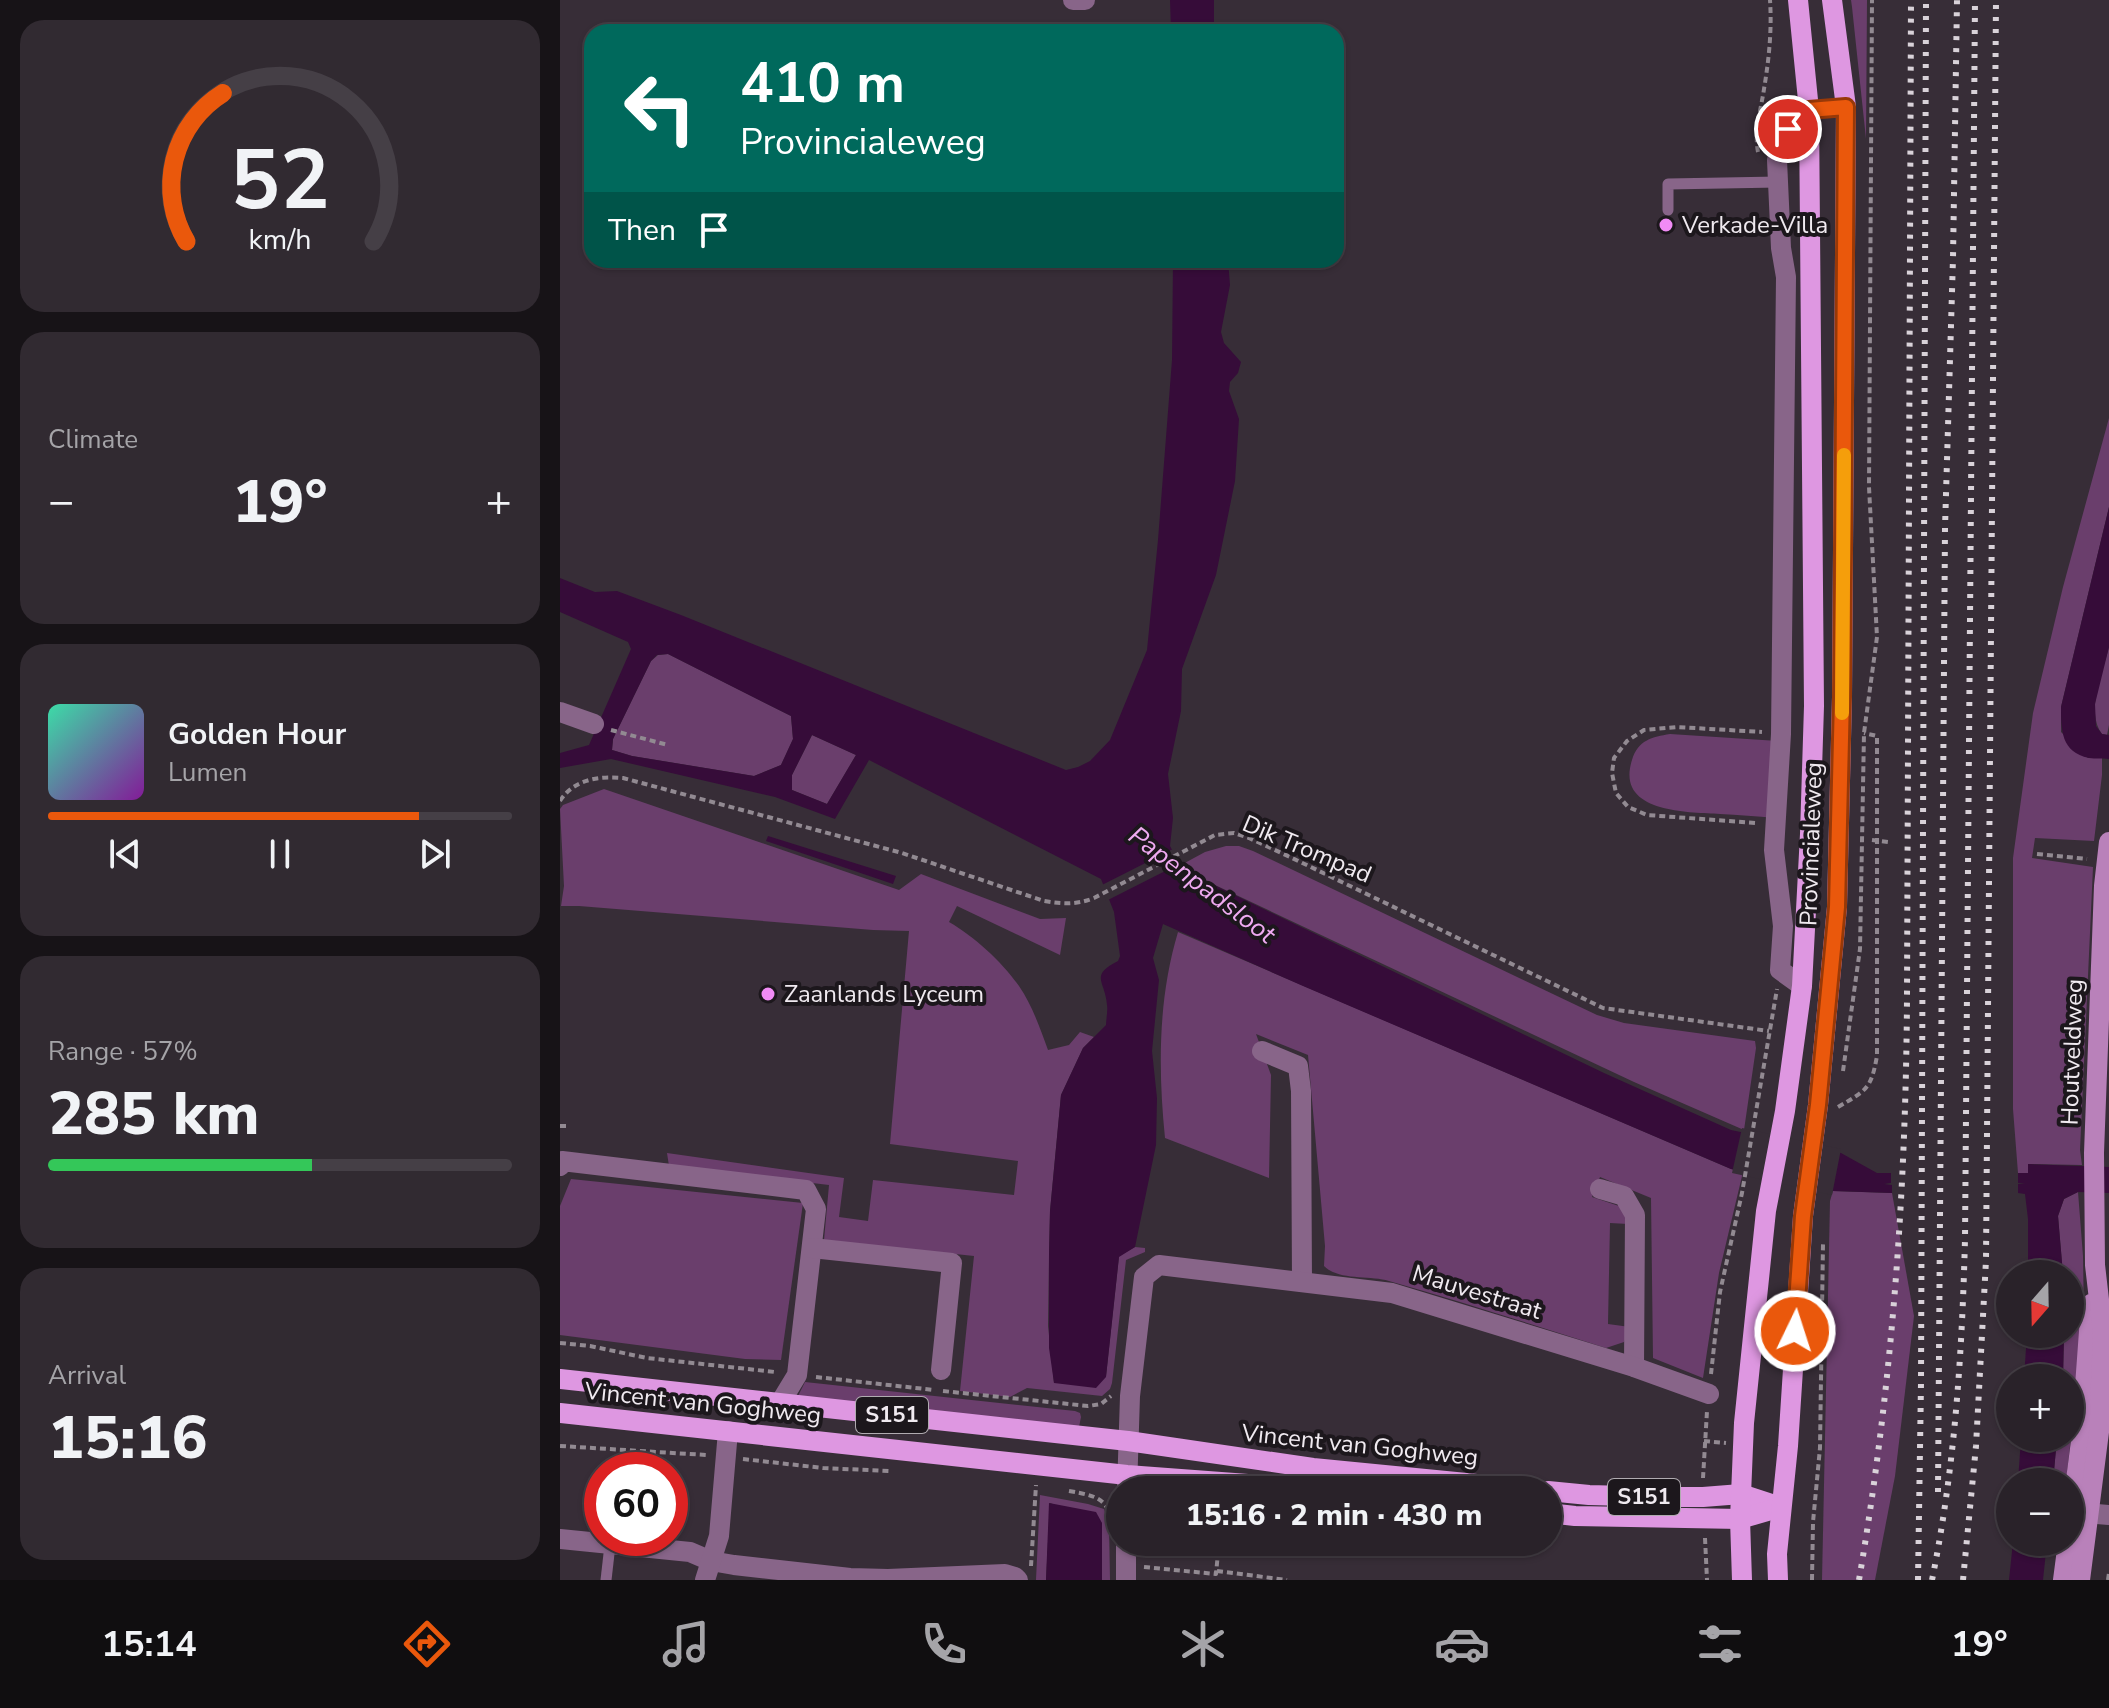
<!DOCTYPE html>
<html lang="en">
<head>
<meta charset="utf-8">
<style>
  :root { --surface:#292229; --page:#312a31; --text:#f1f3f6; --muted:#a5a4a8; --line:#453f46; --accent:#ea580c }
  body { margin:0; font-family:"Nunito Sans",sans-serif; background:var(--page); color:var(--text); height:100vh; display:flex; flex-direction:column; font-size:30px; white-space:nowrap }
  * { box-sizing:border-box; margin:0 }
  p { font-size:26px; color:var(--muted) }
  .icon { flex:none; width:44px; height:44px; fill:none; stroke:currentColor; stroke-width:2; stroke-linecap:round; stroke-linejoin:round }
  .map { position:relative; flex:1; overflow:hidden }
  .drawer { display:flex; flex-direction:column; gap:20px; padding:20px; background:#171317; width:560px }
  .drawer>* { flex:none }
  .hud { position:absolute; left:24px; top:24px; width:760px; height:244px; border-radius:24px; box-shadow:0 2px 6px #0004,0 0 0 2px var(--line); background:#00695c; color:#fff; overflow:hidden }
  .needle { width:52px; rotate:200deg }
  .buttons { position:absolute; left:1436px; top:1260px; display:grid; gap:16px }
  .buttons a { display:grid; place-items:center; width:88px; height:88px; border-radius:50%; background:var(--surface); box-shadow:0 2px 6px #0004,0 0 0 2px var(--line); font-size:40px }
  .speed { position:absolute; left:24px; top:1452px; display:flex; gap:16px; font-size:40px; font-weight:700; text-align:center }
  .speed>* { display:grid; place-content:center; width:104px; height:104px; border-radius:50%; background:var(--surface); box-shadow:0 2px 6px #0004,0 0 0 2px var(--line); line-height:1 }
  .speed .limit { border:12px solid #d22; background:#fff; color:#111 }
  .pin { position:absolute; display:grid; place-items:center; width:68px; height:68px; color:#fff; margin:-34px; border:4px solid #fff; border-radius:50%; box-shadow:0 2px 8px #0007 }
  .me { position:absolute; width:88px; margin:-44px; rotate:4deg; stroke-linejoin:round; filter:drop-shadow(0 0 6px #0008) }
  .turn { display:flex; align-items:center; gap:28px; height:168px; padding:0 24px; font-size:36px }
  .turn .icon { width:104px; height:104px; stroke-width:2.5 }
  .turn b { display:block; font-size:56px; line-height:68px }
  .then { display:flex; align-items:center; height:76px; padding:0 24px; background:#0003; gap:16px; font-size:30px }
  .big { font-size:60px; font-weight:800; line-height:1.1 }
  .drawer .widget { flex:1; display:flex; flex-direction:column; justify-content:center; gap:12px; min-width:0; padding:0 28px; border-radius:24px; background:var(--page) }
  .drawer .dial { align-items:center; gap:0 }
  .dial svg { height:208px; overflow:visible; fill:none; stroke:var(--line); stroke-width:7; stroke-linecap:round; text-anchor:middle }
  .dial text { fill:var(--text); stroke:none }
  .song { display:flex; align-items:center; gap:24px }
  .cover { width:96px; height:96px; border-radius:12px; background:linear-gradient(135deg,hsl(160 70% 55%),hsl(290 70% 35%)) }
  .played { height:8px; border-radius:4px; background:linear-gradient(90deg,var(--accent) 80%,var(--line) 80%) }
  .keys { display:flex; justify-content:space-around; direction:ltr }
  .heat { display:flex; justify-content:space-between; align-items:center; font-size:44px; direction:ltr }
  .charge { height:12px; border-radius:6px; background:linear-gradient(90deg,#34c759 57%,var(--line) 0) }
  .trip { position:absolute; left:546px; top:1476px; width:456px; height:80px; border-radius:40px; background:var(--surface); box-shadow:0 2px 6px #0004,0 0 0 2px var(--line); font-weight:800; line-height:80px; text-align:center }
  .dock { display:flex; height:128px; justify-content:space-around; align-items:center; background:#100e10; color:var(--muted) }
  .dock .icon { width:56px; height:56px }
  .dock .on { color:var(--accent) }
  .dock b { font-size:36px; color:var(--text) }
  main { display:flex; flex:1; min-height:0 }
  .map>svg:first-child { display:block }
</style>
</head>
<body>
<main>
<section class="drawer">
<div class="widget dial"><svg viewBox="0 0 100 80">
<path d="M14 69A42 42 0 1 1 86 69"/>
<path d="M14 69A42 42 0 0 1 28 12" stroke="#ea580c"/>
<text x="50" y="56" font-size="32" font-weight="700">52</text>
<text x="50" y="72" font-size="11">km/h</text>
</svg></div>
<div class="widget"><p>Climate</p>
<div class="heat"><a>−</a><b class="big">19°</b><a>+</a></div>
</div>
<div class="widget">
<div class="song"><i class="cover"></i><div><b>Golden Hour</b><p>Lumen</p></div></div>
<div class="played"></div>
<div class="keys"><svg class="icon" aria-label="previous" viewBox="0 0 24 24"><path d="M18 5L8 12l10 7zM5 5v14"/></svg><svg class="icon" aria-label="pause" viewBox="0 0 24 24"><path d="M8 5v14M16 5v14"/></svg><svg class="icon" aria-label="next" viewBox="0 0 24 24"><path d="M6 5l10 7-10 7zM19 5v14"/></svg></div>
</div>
<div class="widget"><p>Range · 57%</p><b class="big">285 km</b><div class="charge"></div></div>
<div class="widget"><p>Arrival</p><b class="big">15:16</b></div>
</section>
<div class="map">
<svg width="1549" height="1580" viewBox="0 0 1549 1580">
  <rect width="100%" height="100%" fill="#372d37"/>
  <g fill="#6a3e6c">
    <path d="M 1291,0 L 1307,0 L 1306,139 L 1292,7 Z"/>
    <path d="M 1549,418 L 1549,507 L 1501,707 L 1501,732 L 1528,758 L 1542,758 L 1542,775 L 1534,841 L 1475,838 L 1472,858 L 1533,867 L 1520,1150 L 1522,1165 L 1468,1164 L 1469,1173 L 1458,1173 L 1453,1109 L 1453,858 L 1473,713 L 1503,587 Z"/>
    <path d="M 1549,647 L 1549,725 L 1547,735 L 1542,734 C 1525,711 1543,672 1549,647 Z"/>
    <path d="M 108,654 L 231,716 L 233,739 L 221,765 L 194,776 L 72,756 L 52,750 L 53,739 L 91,661 L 98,655 Z"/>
    <path d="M 1110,734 L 1218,741 L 1215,818 C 1197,816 1178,815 1160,814 C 1127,812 1055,813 1072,760 C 1078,740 1092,737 1110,734 Z"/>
    <path d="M 252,735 L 296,755 L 267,804 L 232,790 L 232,775 Z"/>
    <path d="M 44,789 L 339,890 L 361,874 L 480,919 L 506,918 L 500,955 L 397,906 L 389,922 C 415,937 442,962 459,986 C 472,1005 480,1028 488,1050 L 509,1045 L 520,1032 L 534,1037 L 523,1048 L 501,1095 L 490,1211 L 489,1255 L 488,1326 L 494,1383 L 546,1376 L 559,1256 L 575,1247 L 585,1248 L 585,1252 L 566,1260 L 552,1383 L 550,1389 L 542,1396 L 467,1388 L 450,1397 L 400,1391 L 414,1256 L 264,1240 L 269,1185 L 109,1166 L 107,1153 L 284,1178 L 279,1217 L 308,1221 L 313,1180 L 454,1195 L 458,1161 L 330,1144 L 349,931 L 313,930 L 19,906 L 1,906 L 4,886 L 0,809 L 3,805 Z"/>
    <path d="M 666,846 L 679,846 L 693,851 L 1037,1015 L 1064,1023 L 1195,1041 L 1196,1048 L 1184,1130 L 1074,1082 L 623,870 L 621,865 L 645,852 Z"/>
    <path d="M 618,932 L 1171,1169 L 1183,1172 L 1159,1273 L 1143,1378 L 1093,1358 L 1091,1198 L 1040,1177 L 1032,1197 L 1068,1209 L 1068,1224 L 1050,1223 L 1048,1324 L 1070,1327 L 1064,1342 L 1046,1348 C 974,1325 902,1302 829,1281 C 810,1275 779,1281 764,1266 L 765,1246 L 748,1055 L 696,1034 L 711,1075 L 709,1178 L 605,1138 C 598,1068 598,999 618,932 Z"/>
    <path d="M 11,1179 L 243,1203 L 221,1360 L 185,1359 L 0,1335 L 0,1206 Z"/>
    <path d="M 1273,1191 L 1332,1193 L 1354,1316 L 1335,1476 L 1315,1580 L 1262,1580 L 1270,1201 Z"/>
    <path d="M 1518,1192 L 1523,1256 L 1524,1319 L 1506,1482 L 1493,1482 L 1497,1438 L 1510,1438 L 1510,1378 L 1503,1378 L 1504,1334 L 1510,1334 L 1510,1274 L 1503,1274 L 1498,1216 L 1504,1199 Z"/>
    <path d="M 245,1382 L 515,1411 L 520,1413 L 521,1417 L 519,1427 L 238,1396 Z"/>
    <path d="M 480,1495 L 528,1504 L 544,1509 L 549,1523 L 550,1580 L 542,1580 L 542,1523 L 490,1503 L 486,1580 L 476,1580 Z"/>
  </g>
  <g fill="#360c39" fill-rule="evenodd">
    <path d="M 610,0 L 654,0 L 654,32 L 611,32 Z"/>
    <path d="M 613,260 L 668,260 L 670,285 L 661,332 L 664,343 L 681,362 L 678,373 L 670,382 L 669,391 L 679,419 L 675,481 L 656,575 L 622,669 L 621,711 L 608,774 L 613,818 L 610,846 L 623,870 L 1044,1073 L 1171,1130 L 1281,1153 L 1317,1173 L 1331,1173 L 1331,1183 L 1324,1184 L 1332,1185 L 1332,1193 L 1273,1191 L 1171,1169 L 743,986 L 603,924 L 593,958 L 599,980 L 592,1051 L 597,1098 L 596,1145 L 575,1247 L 559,1257 L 546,1377 L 536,1388 L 494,1383 L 489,1348 L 489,1255 L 490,1211 L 501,1095 L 523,1048 L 546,1025 C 546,1019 548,1011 547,1005 C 545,980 529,976 558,961 L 560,956 L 554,912 L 541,879 L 309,760 L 275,819 L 215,797 L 51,759 L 0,768 L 0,753 L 29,745 L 71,649 L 68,642 L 0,612 L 0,578 L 35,592 L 57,591 L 121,615 L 506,770 L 518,767 L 530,761 L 550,740 L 587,650 L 598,540 L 612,360 ZM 108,654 L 231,716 L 233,739 L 221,765 L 194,776 L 72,756 L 52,750 L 53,739 L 91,661 L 97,655 ZM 252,735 L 296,755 L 267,804 L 232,790 L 232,775 Z"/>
    <path d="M 1549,507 L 1549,647 L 1535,704 L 1536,726 L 1542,734 L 1549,735 L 1549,759 C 1542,758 1536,759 1529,758 C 1501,752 1501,730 1501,707 Z"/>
    <path d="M 208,836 L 336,876 L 333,884 L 206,841 Z"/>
    <path d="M 1468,1164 L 1549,1167 L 1549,1193 L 1518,1192 L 1504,1199 L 1498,1216 L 1503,1274 L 1468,1274 L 1468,1219 L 1465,1194 L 1458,1193 L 1458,1184 L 1465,1183 L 1458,1183 L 1458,1173 L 1468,1173 Z"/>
    <path d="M 1467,1334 L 1504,1334 L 1503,1378 L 1464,1378 Z"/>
    <path d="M 1461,1438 L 1497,1438 L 1493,1482 L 1458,1482 Z"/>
    <path d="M 489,1503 L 536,1512 L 542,1523 L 542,1580 L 486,1580 Z"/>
    <path d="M 1453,1542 L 1487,1542 L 1483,1580 L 1449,1580 Z"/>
  </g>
  <g fill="#372d37">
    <path d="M 615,848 L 623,862 L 546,901 L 540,886 Z"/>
    <path d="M 1182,1128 L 1281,1149 L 1272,1195 L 1172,1173 Z"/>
  </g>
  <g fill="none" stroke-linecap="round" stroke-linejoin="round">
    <g stroke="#928a92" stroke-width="4" stroke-dasharray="6 4" stroke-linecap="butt">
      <path d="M 1198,152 C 1194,132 1201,109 1204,89 C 1209,59 1212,30 1210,0"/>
      <path d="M 51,730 L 108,745"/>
      <path d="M 0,801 C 14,779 39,776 63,778 L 342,853 L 484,901 C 502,904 516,905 534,898 L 655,835 L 674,833 L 689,838 L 730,857 L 1043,1008 L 1209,1031"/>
      <path d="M 1195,823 L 1087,815 L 1068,807 L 1056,793 L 1052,773 L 1054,758 L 1067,741 L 1084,730 L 1117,727 L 1202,732"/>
      <path d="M 1312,840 L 1328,842"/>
      <path d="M 1477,854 L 1527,859"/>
      <path d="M 1283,1071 L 1300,949 L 1304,733 L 1317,637 L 1309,487 L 1312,0"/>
      <path d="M 1278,1107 C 1307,1090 1311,1089 1317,1056 L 1317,736 L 1304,733"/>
      <path d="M 0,1126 L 6,1126"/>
      <path d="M 0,1343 L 30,1346 L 87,1358 L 215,1372"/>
      <path d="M 1151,1374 L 1160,1292 L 1182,1193 L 1217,989"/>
      <path d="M 256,1377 L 374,1390"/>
      <path d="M 383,1391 L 528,1406 L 541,1404 L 551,1396"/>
      <path d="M 1144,1441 L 1166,1443"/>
      <path d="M 0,1446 L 146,1455"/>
      <path d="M 183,1459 L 263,1468 L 329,1471"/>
      <path d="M 1143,1478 L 1147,1411"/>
      <path d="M 509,1491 C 537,1496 550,1498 553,1530"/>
      <path d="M 1145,1538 L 1147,1580"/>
      <path d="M 471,1566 L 476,1485"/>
      <path d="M 584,1567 L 656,1574 L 659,1542"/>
      <path d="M 657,1571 L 727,1580"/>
      <path d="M 1252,1580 L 1253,1522 L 1260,1448 L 1263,1243"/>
      <path d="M 1548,1580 L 1549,1573"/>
    </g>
    <g stroke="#886589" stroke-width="11">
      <path d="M 1108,210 L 1108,184 L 1218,182"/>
      <path d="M 46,1580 L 50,1545"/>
    </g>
    <g stroke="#886589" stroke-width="20">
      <path d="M 513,0 L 525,0"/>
      <path d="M 0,712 L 34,724"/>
      <path d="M 1242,986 L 1220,970 L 1223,926 L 1214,850 L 1221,734 L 1226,277 L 1221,248 L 1217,160 L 1228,129 L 1249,110"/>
      <path d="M 702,1051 L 738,1066 L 741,1091 L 742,1282"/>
      <path d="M 0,1166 L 2,1161 L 246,1190 L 256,1209 L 237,1375 L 220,1403"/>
      <path d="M 1040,1189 L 1064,1196 L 1075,1215 L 1074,1367"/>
      <path d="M 252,1248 L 392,1263 L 381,1370"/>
      <path d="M 567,1490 L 570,1396 L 584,1277 L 599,1265 L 832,1293 L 1074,1367 L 1149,1394"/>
      <path d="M 1513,1512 L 1549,1515"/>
      <path d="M 0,1539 L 130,1552 L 151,1561 L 174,1565 L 290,1578 L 328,1579 L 445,1574 L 455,1577 L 458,1580"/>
      <path d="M 566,1542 L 566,1580"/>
      <path d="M 145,1580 L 159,1536 L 168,1431"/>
    </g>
    <g stroke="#b981ba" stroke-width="20">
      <path d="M 1510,1527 L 1521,1441 L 1531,1304"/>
      <path d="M 1503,1580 L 1508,1542"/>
      <path d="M 1520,1580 L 1539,1432 L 1543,1334 L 1535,1265 L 1534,1153 L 1544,886 L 1549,842"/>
    </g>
    <g stroke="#de97e1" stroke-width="20">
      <path d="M 0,1379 L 568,1441 L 753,1468 L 979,1490"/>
      <path d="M 0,1413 L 567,1475 L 769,1490"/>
      <path d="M 988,1491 L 1029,1495 L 1103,1497 L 1143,1497 L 1181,1494 L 1221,1507"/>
      <path d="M 988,1513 L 1015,1516 L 1180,1519 L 1221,1507"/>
      <path d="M 1182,1580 L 1180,1519 L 1184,1423 L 1206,1211 L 1225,1111 L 1242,986 L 1250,834 L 1254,706 L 1249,110 L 1238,0"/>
      <path d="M 1218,1580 L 1217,1554 L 1228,1446 L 1243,1216 L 1258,1105 L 1277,907 L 1282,697 L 1286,107 L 1272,0"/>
    </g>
    <g stroke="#d9d2d9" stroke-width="6" stroke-dasharray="4 8" stroke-linecap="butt">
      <path d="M 1378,1492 L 1385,528 L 1393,258 L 1397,0"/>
      <path d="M 1299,1580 C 1332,1387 1346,1192 1347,996 L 1351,0"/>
      <path d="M 1358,1580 L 1361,1383 L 1366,0"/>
      <path d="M 1372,1580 C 1395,1467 1402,1354 1405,1239 L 1415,0"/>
      <path d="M 1403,1580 L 1416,1446 L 1426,1260 L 1436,0"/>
    </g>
  </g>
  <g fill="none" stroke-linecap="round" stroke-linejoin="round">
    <g stroke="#983908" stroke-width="20">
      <path id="route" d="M 1228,129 L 1249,110 L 1286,107 L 1282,697 L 1277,907 L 1258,1105 L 1243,1216 L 1235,1331"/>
    </g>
    <use href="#route" stroke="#ea580c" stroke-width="14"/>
    <path stroke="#f59e0b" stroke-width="14" d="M 1282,713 L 1284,455"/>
  </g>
  <g fill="#f18bf5" stroke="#1c171c" stroke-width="3">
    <circle cx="1106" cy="225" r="8"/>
    <circle cx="208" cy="994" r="8"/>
  </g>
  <g text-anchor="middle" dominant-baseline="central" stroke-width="8" stroke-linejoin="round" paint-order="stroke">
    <g fill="#1c171c" stroke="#b0abb0" stroke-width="2">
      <rect x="296" y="1397" width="72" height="36" rx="6"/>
      <rect x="1048" y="1479" width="72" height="36" rx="6"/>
    </g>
    <g font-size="22" font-weight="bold" fill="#f0eaf0">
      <text x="332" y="1415">S151</text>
      <text x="1084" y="1497">S151</text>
    </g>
    <g font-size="24" fill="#f0eaf0" stroke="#1c171c" text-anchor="start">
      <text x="1122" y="225">Verkade-Villa</text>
      <text x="224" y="994">Zaanlands Lyceum</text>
    </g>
    <g font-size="24" fill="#f0eaf0" stroke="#1c171c">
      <text transform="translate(1251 844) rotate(-88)">Provincialeweg</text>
      <text transform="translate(747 849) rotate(23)">Dik Trompad</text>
      <text transform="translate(1512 1052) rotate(-88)">Houtveldweg</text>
      <text transform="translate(917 1292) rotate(17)">Mauvestraat</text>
      <text transform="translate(143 1403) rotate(6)">Vincent van Goghweg</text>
      <text transform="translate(800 1445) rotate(6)">Vincent van Goghweg</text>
    </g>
    <g font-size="26" font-style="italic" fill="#efaaf1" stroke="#1c171c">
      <text transform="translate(642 885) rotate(37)">Papenpadsloot</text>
    </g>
  </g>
</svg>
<div class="buttons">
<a><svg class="needle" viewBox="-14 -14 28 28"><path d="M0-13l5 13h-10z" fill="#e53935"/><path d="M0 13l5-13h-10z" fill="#a5a4a8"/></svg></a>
<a>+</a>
<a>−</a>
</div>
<div class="speed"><div class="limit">60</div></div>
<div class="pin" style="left:1228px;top:129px;background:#d93025"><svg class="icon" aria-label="arrive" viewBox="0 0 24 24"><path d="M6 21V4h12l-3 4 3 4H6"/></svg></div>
<svg class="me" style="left:1235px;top:1331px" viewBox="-20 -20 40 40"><circle r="17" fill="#ea580c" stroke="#fff" stroke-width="3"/><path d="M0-11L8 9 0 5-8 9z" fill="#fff"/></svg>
<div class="trip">15:16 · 2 min · 430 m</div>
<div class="hud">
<div class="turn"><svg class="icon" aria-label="left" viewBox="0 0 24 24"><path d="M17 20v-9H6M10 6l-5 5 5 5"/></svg><div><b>410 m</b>Provincialeweg</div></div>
<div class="then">Then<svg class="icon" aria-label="arrive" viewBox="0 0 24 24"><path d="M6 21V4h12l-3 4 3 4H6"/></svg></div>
</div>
</div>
</main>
<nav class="dock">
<b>15:14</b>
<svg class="icon on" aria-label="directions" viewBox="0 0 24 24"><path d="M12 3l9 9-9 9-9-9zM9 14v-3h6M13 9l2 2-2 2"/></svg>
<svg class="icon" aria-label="music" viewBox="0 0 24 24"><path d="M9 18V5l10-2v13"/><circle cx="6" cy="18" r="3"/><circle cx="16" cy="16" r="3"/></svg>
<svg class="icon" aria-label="phone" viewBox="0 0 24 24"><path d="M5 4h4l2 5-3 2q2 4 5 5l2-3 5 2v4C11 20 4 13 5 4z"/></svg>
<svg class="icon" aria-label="climate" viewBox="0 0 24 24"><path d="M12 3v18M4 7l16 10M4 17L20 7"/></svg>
<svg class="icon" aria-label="car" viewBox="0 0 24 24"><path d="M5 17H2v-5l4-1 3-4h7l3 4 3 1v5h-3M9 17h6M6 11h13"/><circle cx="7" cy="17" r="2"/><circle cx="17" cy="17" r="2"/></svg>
<svg class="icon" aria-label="filters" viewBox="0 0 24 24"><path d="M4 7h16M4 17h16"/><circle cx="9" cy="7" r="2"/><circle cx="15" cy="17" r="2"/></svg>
<b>19°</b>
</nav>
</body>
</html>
